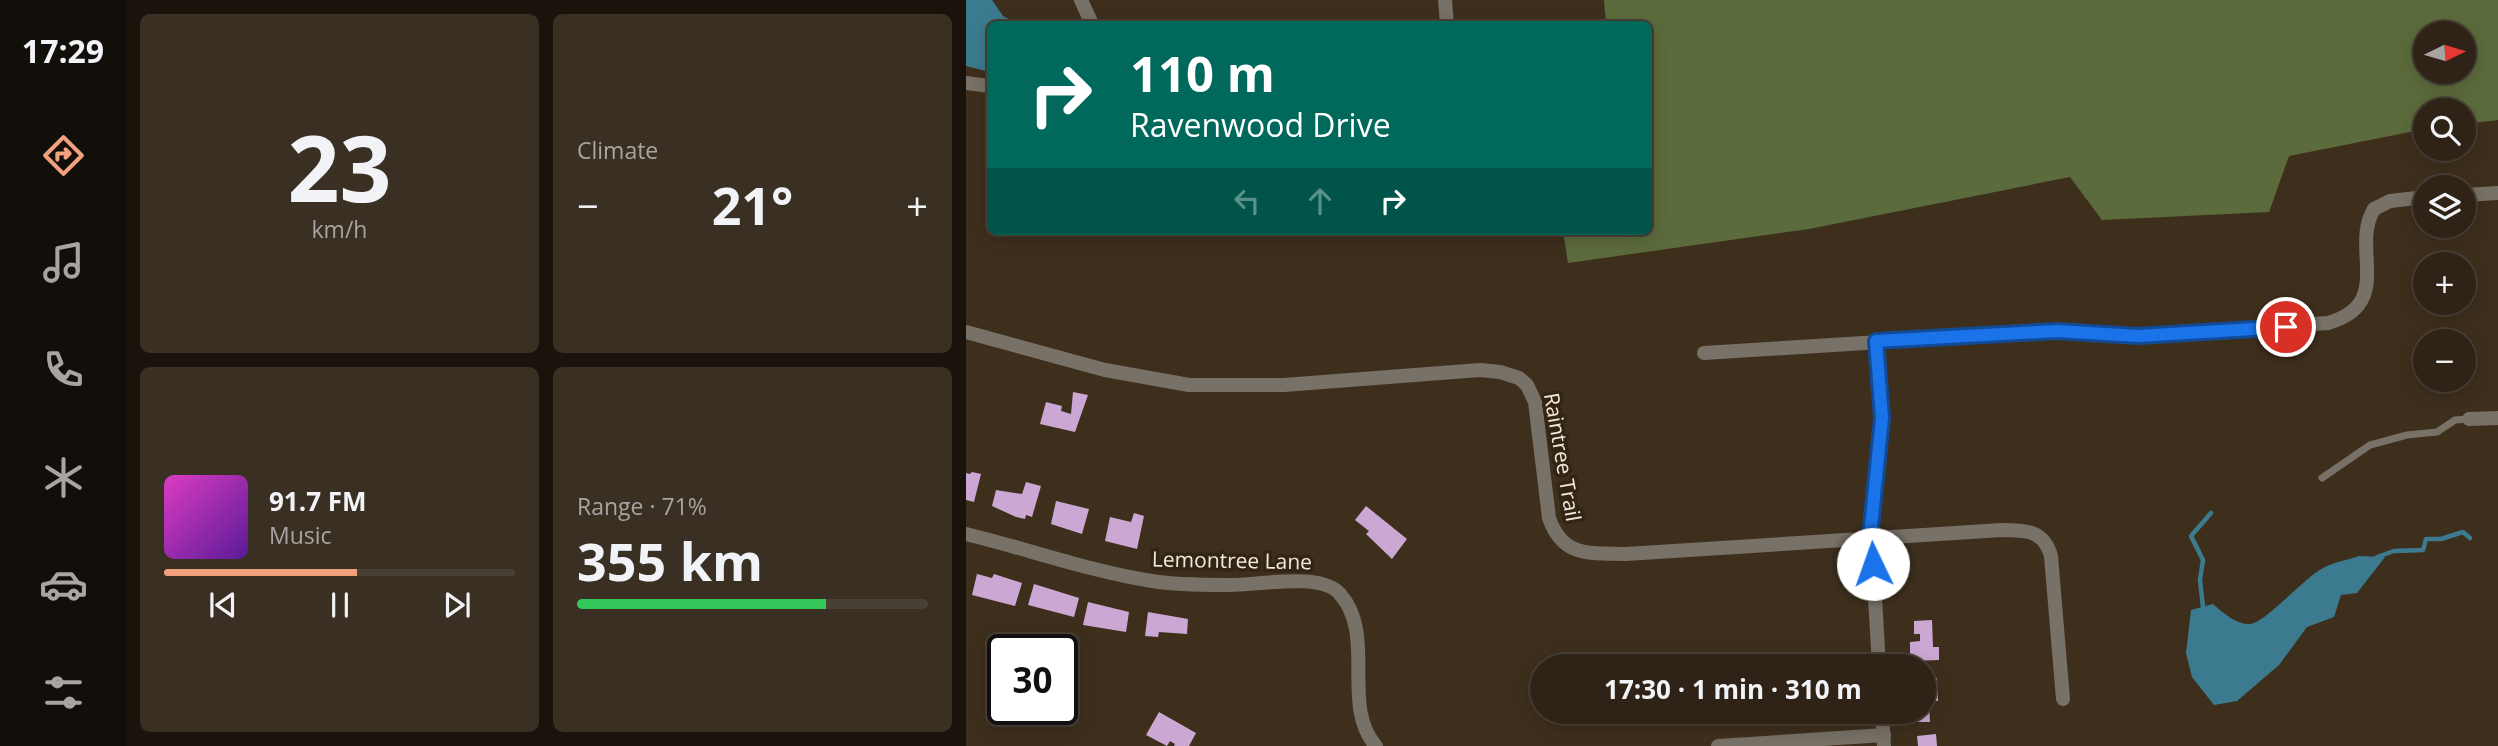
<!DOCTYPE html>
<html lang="en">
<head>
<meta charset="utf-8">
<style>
  :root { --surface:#2e2316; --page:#3a2f23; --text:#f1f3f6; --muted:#a7a4a1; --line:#494035; --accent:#f1a17d }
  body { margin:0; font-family:"Open Sans",sans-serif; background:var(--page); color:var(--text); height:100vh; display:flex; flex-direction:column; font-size:26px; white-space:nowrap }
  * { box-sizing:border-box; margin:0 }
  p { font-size:23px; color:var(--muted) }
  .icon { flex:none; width:38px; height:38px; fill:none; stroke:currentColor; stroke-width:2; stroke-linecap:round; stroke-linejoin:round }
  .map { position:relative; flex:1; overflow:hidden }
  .drawer { display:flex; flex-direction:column; gap:14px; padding:14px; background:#19130c; width:840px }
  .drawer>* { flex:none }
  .banner { position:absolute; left:21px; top:21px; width:665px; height:214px; border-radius:10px; box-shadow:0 4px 18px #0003,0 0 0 2px var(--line); background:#00695c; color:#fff; overflow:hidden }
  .needle { width:46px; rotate:85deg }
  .controls { position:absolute; left:1447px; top:21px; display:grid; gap:14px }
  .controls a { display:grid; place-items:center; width:63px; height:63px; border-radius:50%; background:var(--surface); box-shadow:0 4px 18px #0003,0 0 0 2px var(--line); font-size:35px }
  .speed { position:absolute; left:21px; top:634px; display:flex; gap:14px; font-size:35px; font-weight:700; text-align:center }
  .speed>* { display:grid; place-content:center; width:91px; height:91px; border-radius:50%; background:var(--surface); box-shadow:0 4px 18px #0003,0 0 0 2px var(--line); line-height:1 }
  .speed .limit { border:4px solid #111; border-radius:10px; background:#fff; color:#111 }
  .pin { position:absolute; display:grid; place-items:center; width:60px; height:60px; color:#fff; margin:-30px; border:4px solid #fff; border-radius:50%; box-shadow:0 2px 7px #0007 }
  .me { position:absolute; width:77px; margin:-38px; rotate:357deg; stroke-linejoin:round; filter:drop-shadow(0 0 5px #0008) }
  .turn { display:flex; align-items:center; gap:24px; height:147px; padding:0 28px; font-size:32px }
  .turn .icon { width:91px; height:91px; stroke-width:2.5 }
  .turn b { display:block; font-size:49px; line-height:60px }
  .lanes { display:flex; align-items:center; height:66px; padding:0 28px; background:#0003; justify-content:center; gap:35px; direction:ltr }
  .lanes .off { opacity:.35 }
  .big { font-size:52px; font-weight:700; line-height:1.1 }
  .drawer .widget { flex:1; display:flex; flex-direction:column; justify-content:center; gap:10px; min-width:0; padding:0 24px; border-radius:10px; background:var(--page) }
  .drawer .dial { align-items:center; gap:0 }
  .dial b { font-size:91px; line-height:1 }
  .song { display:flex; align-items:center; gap:21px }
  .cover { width:84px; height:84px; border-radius:10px; background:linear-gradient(135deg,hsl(310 70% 55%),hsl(270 70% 35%)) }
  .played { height:7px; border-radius:4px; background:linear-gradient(90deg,var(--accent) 55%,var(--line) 55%) }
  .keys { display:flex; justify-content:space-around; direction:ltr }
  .heat { display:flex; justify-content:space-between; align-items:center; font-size:38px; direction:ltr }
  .charge { height:10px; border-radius:5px; background:linear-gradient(90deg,#34c759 71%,var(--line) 0) }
  .drawer .tiles { flex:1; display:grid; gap:14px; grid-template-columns:repeat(2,1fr) }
  .trip { position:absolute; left:564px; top:654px; width:406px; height:70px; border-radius:35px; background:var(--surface); box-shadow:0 4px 18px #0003,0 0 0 2px var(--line); font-weight:700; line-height:70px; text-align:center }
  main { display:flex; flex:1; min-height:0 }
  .tabs { display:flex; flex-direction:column; width:126px; justify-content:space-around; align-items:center; background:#120e09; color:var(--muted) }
  .tabs .icon { width:49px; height:49px }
  .tabs .current { color:var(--accent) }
  .tabs b { font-size:32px; color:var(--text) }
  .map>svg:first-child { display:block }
</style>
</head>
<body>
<main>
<nav class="tabs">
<b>17:29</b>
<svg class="icon current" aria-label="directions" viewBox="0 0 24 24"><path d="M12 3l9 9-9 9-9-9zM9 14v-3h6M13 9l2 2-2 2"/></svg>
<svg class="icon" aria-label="music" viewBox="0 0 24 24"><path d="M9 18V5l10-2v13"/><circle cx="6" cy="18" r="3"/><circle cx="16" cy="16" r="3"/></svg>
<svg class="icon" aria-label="phone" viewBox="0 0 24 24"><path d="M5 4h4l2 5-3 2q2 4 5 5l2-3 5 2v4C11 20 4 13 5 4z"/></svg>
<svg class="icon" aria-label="climate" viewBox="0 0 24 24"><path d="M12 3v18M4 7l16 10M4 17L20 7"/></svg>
<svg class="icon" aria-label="car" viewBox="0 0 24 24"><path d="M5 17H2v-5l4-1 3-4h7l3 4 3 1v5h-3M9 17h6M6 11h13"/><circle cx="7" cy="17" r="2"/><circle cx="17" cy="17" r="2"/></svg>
<svg class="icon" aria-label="filters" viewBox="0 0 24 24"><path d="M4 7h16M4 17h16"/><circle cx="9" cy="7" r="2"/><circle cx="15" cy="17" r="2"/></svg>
</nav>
<section class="drawer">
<div class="tiles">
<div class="widget dial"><b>23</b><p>km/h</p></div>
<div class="widget"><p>Climate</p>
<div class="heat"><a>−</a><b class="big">21°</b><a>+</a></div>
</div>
<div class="widget">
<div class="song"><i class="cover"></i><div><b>91.7 FM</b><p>Music</p></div></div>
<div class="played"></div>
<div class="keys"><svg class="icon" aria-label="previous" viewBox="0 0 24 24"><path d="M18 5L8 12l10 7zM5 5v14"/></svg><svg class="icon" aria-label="pause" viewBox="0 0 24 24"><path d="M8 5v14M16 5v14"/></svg><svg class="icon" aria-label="next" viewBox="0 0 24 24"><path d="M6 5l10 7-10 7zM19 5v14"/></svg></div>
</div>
<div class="widget"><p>Range · 71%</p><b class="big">355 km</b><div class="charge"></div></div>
</div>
</section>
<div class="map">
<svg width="1532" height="746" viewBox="0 0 1532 746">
  <rect width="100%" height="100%" fill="#3e2f1d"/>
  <path fill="#5c6b3c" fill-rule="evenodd" d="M 638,0 L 1532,0 L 1532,120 L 1498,124 L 1498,110 L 1460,110 L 1459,129 L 1323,156 L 1303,212 L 1136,220 L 1104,177 L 843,229 L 602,263 L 597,231 L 682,231 L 682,24 L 640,24 ZM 1460,33 L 1498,33 L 1498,72 L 1460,72 Z"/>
  <g fill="#3c7b8f">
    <path d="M 0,0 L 26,0 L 37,16 L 53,24 L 24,24 L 24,72 L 0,66 Z"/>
    <path d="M 1393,556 L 1419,557 L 1391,593 L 1375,595 L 1368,617 L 1341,627 L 1313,665 L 1271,701 L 1248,705 L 1226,677 L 1220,653 L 1225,610 L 1247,604 C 1256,612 1271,625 1284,624 C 1299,623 1338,578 1357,568 C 1368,562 1382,560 1393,556 Z"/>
  </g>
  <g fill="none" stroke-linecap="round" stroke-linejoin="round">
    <g stroke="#3c7b8f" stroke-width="4.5">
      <path d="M 1411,557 L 1428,551 L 1457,550 L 1460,539 L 1475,539 L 1497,532 L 1504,538"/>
      <path d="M 1237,607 L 1234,580 L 1237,560 L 1225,536 L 1245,513"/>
    </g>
  </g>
  <g fill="#cba8d4">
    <path d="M 107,392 L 122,395 L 109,432 L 74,424 L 80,402 L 96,406 L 95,411 L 105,414 Z"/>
    <path d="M 6,472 L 15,474 L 8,502 L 0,500 L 0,473 L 4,474 Z"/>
    <path d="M 60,482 L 75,486 L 66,517 L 60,515 L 59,519 L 50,517 L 26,506 L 30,490 L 56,494 Z"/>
    <path d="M 90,501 L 123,509 L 116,534 L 85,524 Z"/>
    <path d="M 400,506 L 441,539 L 426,559 L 400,534 L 403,531 L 389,520 Z"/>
    <path d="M 168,513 L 178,516 L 171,549 L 139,541 L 144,517 L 165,522 Z"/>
    <path d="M 11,574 L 26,578 L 28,574 L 56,583 L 49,606 L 6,595 Z"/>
    <path d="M 68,584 L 113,598 L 108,617 L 62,605 Z"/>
    <path d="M 122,602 L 163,612 L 160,632 L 117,625 Z"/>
    <path d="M 182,612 L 222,619 L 221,634 L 193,632 L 192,637 L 179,636 Z"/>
    <path d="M 966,620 L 967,647 L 973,647 L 973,660 L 944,661 L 944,642 L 954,641 L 954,634 L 948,634 L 948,621 Z"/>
    <path d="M 971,678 L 972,701 L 957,701 L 957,679 Z"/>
    <path d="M 957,705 L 963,705 L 964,722 L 946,722 L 946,712 L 957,712 Z"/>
    <path d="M 193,712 L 230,733 L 223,746 L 208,746 L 209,744 L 204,741 L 201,746 L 180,735 Z"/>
    <path d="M 970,734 L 971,746 L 952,746 L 951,736 Z"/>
  </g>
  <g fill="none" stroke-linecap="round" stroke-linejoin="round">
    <path stroke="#777167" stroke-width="7" d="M 1356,478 L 1404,445 L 1441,435 L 1471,432 L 1489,420 L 1503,419"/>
    <g stroke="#777167" stroke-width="14">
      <path d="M 115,0 L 126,24"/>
      <path d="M 479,0 L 481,24"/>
      <path d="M 0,83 L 24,86"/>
      <path d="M 1498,195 L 1532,193"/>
      <path d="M 0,332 L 139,370 L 223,385 L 318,385 L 514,370 L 534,372 L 553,378 L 561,385 L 569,402 L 583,518 C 597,558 624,553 660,554 L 1036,530 C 1059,530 1078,530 1085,556 L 1097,699"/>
      <path d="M 910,341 L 916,418 L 905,527 L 913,667"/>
      <path d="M 738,353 L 1091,331 L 1172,336 L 1362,323 C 1429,304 1384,248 1408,209 L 1424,201 L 1460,197"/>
      <path d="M 1503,419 L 1532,418"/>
      <path d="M 0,534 C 62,549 123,571 186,581 C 210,585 236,585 261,585 C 289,586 355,571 374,594 C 411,636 374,705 410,746"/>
      <path d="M 916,712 L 918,746"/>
      <path d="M 752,746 L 918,735"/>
    </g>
  </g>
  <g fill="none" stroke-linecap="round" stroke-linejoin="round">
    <g stroke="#114b97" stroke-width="18">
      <path id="route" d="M 907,564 L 905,527 L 916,418 L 910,341 L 1091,331 L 1172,336 L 1320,327"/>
    </g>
    <use href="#route" stroke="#1a73e8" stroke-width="12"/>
  </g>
  <g text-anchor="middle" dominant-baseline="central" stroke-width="7" stroke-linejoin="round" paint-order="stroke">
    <g font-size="21" fill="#f2e9de" stroke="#332513">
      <text transform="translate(597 457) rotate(80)">Raintree Trail</text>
      <text transform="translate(266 560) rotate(1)">Lemontree Lane</text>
    </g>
  </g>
</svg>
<div class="controls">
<a><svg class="needle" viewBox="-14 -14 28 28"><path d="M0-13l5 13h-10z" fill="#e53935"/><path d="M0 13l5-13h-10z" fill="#a7a4a1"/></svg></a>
<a><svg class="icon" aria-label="search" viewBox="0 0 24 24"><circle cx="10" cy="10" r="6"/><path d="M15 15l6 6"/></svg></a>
<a><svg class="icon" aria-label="layers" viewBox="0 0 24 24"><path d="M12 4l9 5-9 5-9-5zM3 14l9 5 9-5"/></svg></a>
<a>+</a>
<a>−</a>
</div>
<div class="speed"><div class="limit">30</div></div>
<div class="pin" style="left:1320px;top:327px;background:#d93025"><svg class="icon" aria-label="arrive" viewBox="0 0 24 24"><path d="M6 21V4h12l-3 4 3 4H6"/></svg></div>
<svg class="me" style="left:907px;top:564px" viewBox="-20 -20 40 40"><circle r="19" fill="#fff"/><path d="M0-13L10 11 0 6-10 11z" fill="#1a73e8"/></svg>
<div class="trip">17:30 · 1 min · 310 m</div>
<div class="banner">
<div class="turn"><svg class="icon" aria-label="right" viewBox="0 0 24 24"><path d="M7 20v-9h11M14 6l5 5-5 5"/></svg><div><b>110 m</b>Ravenwood Drive</div></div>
<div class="lanes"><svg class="icon off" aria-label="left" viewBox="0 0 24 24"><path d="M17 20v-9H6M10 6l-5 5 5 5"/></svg><svg class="icon off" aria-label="ahead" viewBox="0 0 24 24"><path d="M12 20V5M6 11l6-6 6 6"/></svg><svg class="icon" aria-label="right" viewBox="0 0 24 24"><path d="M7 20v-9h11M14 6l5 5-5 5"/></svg></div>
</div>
</div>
</main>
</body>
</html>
